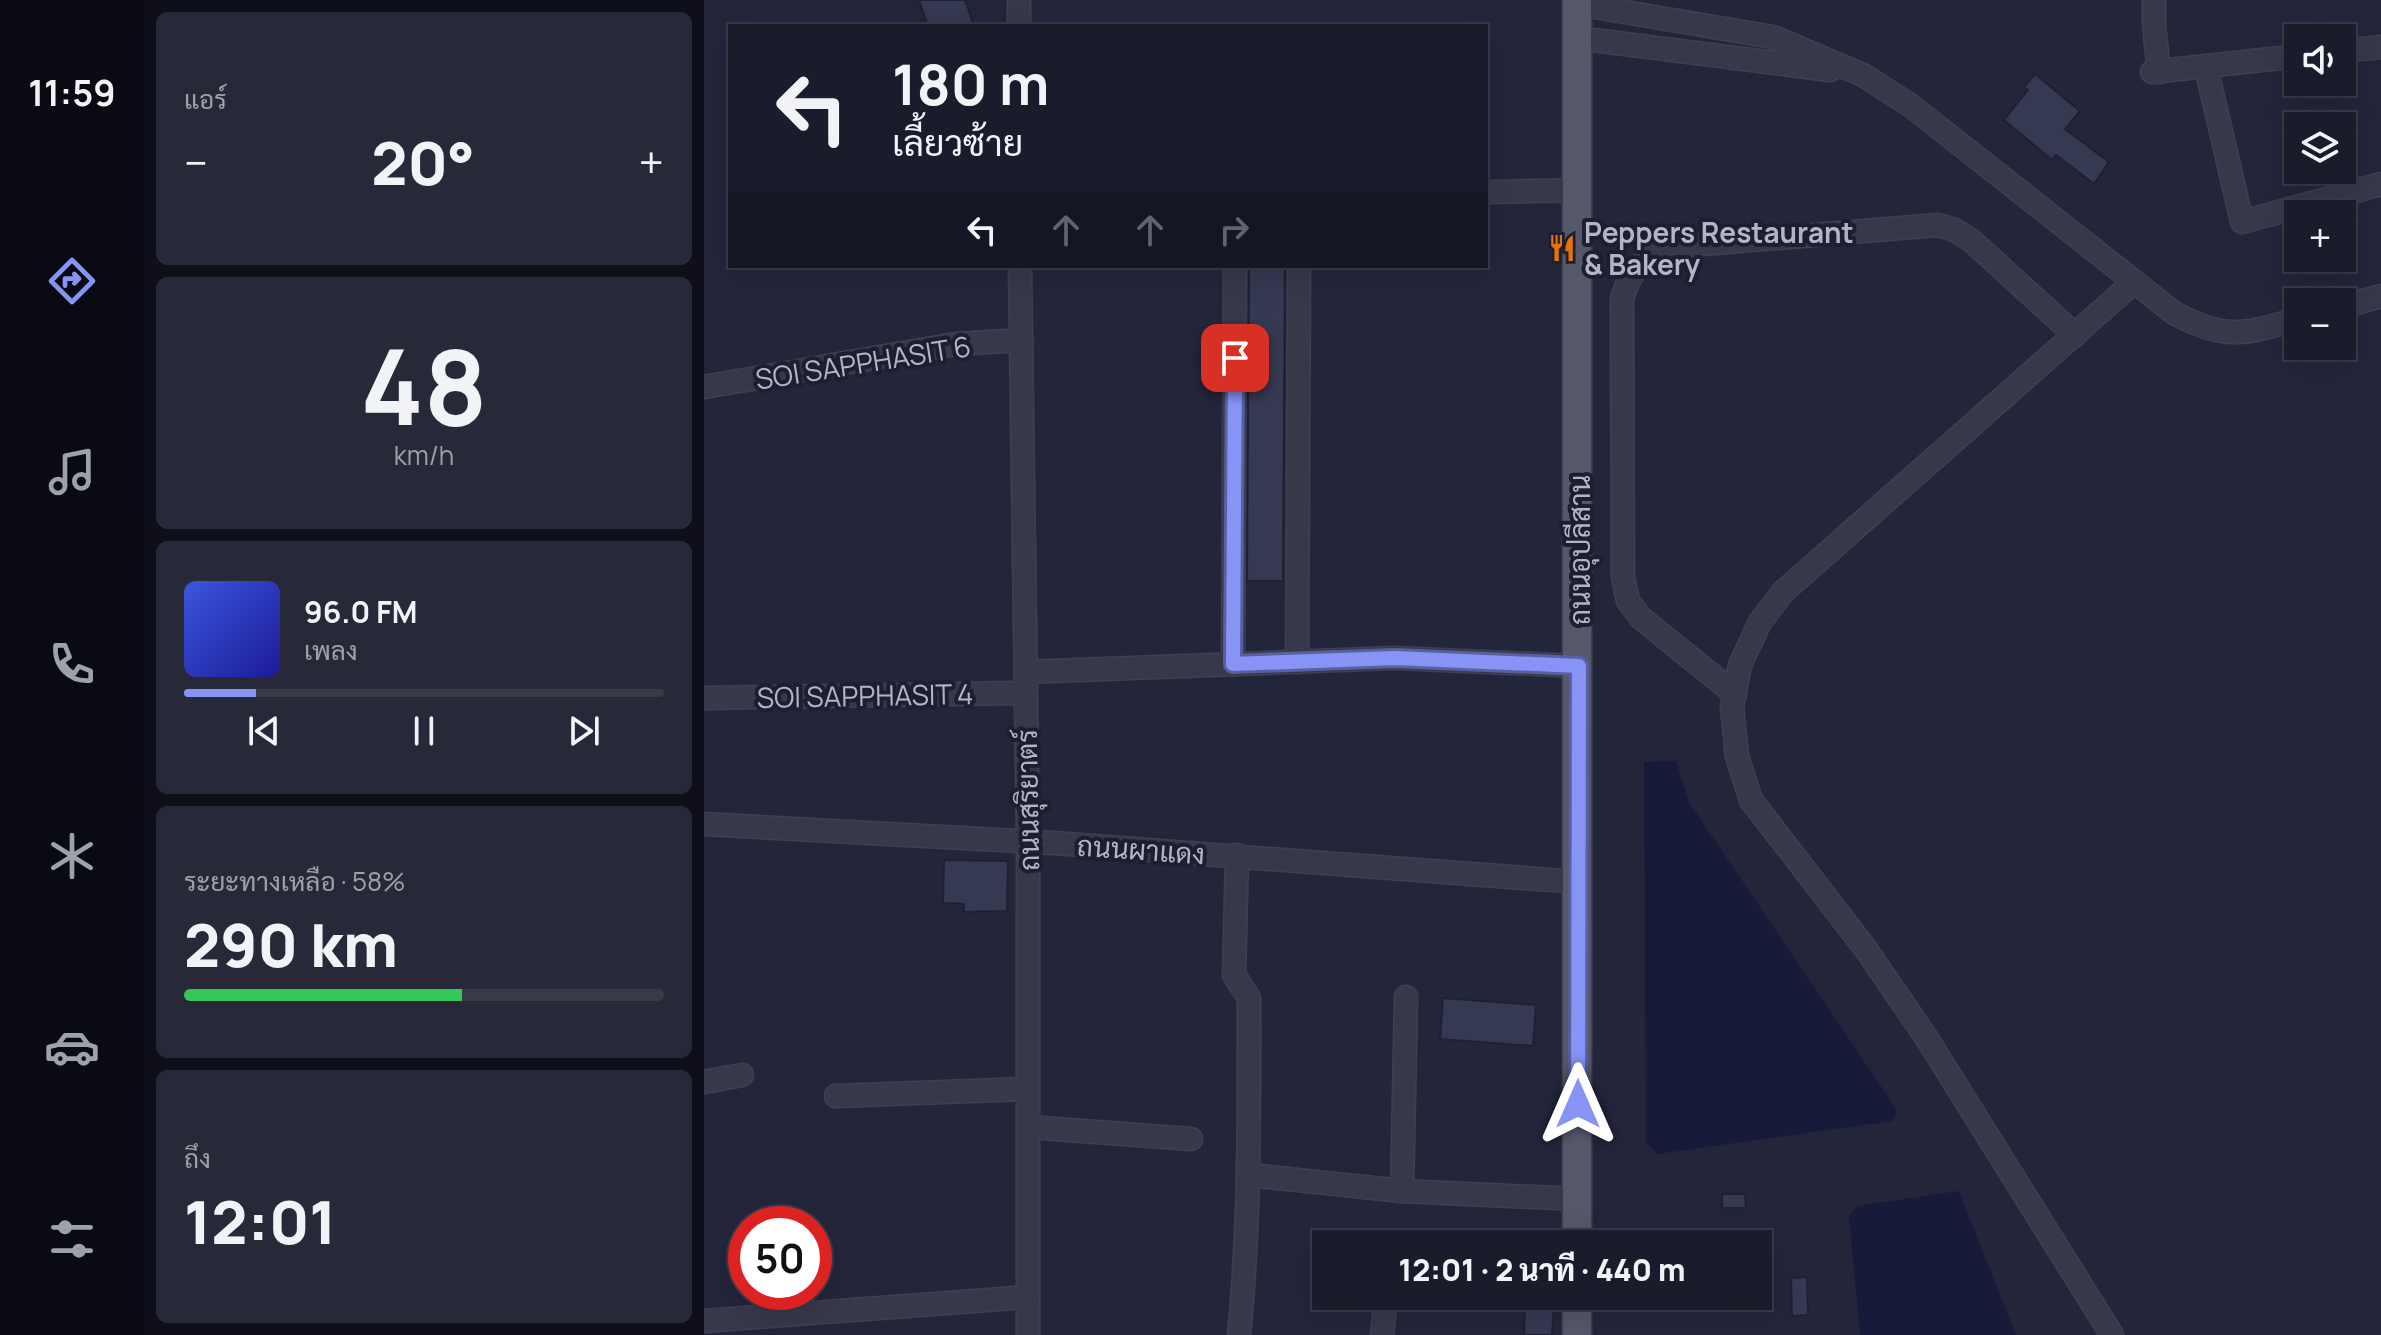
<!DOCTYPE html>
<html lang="th">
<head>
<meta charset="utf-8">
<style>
  :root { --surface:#1a1c2c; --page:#272938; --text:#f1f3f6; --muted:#9fa1a9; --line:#383a48; --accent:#8893f6 }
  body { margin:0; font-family:Manrope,Sarabun,sans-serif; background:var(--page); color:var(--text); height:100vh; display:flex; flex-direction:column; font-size:30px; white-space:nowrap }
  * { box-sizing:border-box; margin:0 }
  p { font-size:26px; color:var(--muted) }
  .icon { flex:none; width:44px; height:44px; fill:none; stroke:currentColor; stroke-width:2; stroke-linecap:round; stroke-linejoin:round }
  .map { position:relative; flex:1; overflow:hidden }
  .side { display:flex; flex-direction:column; gap:12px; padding:12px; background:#0e0f18; width:560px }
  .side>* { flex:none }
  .banner { position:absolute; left:24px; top:24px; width:760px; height:244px; border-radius:0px; box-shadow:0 8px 32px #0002,0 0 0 2px var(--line); background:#1a1c2c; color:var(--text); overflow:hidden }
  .buttons { position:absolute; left:1580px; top:24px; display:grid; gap:16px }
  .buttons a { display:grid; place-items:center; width:72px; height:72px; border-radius:0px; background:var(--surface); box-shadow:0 8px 32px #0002,0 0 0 2px var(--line); font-size:40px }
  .speed { position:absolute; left:24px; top:1206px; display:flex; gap:16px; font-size:40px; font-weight:700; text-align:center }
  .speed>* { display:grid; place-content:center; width:104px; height:104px; border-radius:50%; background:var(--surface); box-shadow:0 8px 32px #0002,0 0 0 2px var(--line); line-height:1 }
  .speed .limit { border:12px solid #d22; background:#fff; color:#111 }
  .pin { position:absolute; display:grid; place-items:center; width:68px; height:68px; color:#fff; margin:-34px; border-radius:16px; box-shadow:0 4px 12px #0006 }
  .me { position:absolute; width:88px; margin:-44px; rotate:0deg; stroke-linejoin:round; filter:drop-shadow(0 0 6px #0008) }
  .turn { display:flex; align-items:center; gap:28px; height:168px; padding:0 32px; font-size:36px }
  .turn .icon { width:104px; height:104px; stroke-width:2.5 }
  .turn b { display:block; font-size:56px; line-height:68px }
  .lanes { display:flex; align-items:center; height:76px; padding:0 32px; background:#0003; justify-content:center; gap:40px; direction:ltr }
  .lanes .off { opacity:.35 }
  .big { font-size:60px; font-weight:800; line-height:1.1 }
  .side .widget { flex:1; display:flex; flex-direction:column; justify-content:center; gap:12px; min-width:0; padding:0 28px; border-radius:12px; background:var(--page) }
  .side .dial { align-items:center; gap:0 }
  .dial b { font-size:104px; line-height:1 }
  .song { display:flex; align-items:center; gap:24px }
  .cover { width:96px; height:96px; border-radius:12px; background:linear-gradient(135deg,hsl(230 70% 55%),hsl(240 70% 35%)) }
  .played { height:8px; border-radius:4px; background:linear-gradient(90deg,var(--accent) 15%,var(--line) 15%) }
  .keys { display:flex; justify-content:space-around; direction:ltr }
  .heat { display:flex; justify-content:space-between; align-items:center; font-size:44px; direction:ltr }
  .charge { height:12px; border-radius:6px; background:linear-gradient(90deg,#34c759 58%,var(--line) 0) }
  .trip { position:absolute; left:608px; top:1230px; width:460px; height:80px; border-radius:0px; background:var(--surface); box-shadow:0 8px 32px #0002,0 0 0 2px var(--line); font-weight:800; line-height:80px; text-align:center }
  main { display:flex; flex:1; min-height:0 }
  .dock { display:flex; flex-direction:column; width:144px; justify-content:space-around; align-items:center; background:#0a0b12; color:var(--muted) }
  .dock .icon { width:56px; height:56px }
  .dock .active { color:var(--accent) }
  .dock b { font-size:36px; color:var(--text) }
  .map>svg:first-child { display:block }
</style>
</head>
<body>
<main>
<nav class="dock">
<b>11:59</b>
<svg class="icon active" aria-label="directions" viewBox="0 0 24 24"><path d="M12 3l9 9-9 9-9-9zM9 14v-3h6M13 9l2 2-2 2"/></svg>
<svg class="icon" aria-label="music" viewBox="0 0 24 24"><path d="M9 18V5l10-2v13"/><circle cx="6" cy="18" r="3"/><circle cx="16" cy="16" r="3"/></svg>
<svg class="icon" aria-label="phone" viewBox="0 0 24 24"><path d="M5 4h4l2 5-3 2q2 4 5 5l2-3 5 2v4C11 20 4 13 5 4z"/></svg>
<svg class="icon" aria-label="climate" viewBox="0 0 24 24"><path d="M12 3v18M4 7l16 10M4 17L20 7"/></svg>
<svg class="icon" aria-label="car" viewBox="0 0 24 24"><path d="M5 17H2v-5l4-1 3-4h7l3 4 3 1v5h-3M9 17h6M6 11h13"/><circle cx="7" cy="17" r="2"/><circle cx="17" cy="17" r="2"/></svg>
<svg class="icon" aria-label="filters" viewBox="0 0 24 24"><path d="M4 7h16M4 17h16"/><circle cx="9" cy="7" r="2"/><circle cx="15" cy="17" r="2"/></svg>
</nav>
<section class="side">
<div class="widget"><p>แอร์</p>
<div class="heat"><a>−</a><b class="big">20°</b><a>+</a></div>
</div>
<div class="widget dial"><b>48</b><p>km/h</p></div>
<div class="widget">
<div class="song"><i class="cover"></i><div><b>96.0 FM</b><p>เพลง</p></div></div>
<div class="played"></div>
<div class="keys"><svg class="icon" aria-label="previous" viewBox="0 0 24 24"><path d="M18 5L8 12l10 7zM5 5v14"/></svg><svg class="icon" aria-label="pause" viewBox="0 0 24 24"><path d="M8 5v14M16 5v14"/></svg><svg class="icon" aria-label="next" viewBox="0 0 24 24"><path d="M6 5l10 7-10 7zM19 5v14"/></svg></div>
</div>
<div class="widget"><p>ระยะทางเหลือ · 58%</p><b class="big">290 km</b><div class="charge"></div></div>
<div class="widget"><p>ถึง</p><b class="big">12:01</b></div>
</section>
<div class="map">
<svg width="1677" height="1335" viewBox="0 0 1677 1335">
  <rect width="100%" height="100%" fill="#23263b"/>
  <g fill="#171b39">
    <path d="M 972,761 L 985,802 L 1193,1110 L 1189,1121 L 953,1154 L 942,1142 L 940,762 Z"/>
    <path d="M 1255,1191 L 1312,1335 L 1156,1335 L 1145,1216 L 1153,1206 Z"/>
  </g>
  <g fill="#353952" stroke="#1e2132" stroke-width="2">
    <path d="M 215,0 L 261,0 L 270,26 L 224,26 Z"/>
    <path d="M 1331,74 L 1376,111 L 1361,129 L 1405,162 L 1390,184 L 1352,155 L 1348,160 L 1300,120 L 1324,90 L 1320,87 Z"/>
    <path d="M 545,266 L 581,266 L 579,581 L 543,581 Z"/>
    <path d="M 240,860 L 304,861 L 303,911 L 260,912 L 260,904 L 239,903 Z"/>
    <path d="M 739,998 L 832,1005 L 829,1046 L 736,1039 Z"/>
    <path d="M 1018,1194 L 1041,1194 L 1042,1208 L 1018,1208 Z"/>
    <path d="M 1103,1277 L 1104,1315 L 1088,1316 L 1087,1278 Z"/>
    <path d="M 821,1305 L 850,1306 L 848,1335 L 820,1335 Z"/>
  </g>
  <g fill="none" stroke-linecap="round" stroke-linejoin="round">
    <g stroke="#3d4051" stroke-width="25">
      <g id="minor">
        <path d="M 315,0 L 315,26"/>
        <path d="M 1450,0 L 1450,25 L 1455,72"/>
        <path d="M 873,4 L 1069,37 L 1159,75 L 1206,105 L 1470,313 C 1522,341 1540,334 1594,319"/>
        <path d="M 873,38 L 1126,70"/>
        <path d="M 1638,51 L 1677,47"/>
        <path d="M 1502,67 L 1538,222 L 1677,184"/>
        <path d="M 1448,72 L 1594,56"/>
        <path d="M 782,192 L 875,190"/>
        <path d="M 316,266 L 324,842 L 324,1335"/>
        <path d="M 1638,307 L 1677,296"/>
        <path d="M 0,387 L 252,344 L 318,340"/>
        <path d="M 593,662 L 595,266"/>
        <path d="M 529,664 L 531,266"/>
        <path d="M 321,672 L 691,658 L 875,666"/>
        <path d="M 1031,694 L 937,618 L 924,601 L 919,577 L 918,299 C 928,265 941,256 975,246 L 1234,225 L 1251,230 L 1268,241 L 1371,335"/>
        <path d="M 0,698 L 321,693"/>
        <path d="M 0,824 L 350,843 L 874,882"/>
        <path d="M 533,855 L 530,975 L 545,998 C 545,1111 546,1223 535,1335"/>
        <path d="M 0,1082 L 38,1075"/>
        <path d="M 132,1096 L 324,1089"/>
        <path d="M 324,1127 L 487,1139"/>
        <path d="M 546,1175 L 698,1191 L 873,1199"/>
        <path d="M 698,1191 L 702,997"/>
        <path d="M 0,1321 L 324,1297"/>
        <path d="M 678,1335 L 682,1296"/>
        <path d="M 1408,1335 L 1222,1037 L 1161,948 L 1047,800 L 1033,756 L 1028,707 L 1036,665 L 1056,622 L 1079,592 L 1430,282"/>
      </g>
    </g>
    <g stroke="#3d4051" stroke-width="31">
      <g id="major">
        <path d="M 873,0 L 873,1244"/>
        <path d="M 873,1296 L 873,1335"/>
      </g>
    </g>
    <use href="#minor" stroke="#37394b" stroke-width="22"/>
    <use href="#major" stroke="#55586b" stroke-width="28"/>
  </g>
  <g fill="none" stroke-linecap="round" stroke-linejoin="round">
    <g stroke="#5860a0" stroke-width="20">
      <path id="route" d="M 531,358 L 529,664 L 691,658 L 875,666 L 874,1104"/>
    </g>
    <use href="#route" stroke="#8893f6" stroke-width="14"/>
  </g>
  <defs>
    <g id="restaurant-bare" transform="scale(2.16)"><path d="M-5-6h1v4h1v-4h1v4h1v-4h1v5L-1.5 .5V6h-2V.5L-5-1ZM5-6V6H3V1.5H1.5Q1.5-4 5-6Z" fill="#e8710a" stroke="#1c1f30" stroke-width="2.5" paint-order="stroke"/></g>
  </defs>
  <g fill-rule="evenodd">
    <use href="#restaurant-bare" x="858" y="248"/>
  </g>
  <g text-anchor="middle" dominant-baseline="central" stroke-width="8" stroke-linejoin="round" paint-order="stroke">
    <g font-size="28" font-weight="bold" fill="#b2b4c7" stroke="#1c1f30" text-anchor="start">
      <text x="880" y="232">Peppers Restaurant<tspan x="880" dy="32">&amp; Bakery</tspan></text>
    </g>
    <g font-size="28" fill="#b2b4c7" stroke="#1c1f30">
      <text transform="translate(159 362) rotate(-9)">SOI SAPPHASIT 6</text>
      <text transform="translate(875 550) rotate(-90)">ถนนอุปลีสาน</text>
      <text transform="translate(161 695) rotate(-1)">SOI SAPPHASIT 4</text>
      <text transform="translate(323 800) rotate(-91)">ถนนสุริยาตร์</text>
      <text transform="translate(437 849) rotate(4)">ถนนผาแดง</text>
    </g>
  </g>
</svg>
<div class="buttons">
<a><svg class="icon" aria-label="sound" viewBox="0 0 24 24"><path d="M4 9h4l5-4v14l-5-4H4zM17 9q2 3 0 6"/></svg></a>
<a><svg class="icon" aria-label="layers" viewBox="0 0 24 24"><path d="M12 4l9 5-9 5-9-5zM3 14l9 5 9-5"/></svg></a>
<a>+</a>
<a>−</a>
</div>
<div class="speed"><div class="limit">50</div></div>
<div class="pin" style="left:531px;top:358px;background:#d93025"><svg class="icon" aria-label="arrive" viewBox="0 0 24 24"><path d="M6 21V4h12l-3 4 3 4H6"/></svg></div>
<svg class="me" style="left:874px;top:1104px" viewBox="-20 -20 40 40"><path d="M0-17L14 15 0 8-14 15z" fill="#8893f6" stroke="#fff" stroke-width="4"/></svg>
<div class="trip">12:01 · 2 นาที · 440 m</div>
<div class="banner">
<div class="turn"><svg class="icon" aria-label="left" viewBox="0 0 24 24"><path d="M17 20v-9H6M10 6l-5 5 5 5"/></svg><div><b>180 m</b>เลี้ยวซ้าย</div></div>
<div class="lanes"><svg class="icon" aria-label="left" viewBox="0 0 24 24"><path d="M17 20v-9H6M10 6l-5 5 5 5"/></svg><svg class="icon off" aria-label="ahead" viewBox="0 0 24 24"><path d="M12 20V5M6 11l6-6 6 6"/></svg><svg class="icon off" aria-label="ahead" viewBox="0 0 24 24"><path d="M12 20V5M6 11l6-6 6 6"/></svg><svg class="icon off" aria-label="right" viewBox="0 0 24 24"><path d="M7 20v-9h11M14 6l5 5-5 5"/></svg></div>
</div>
</div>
</main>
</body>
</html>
